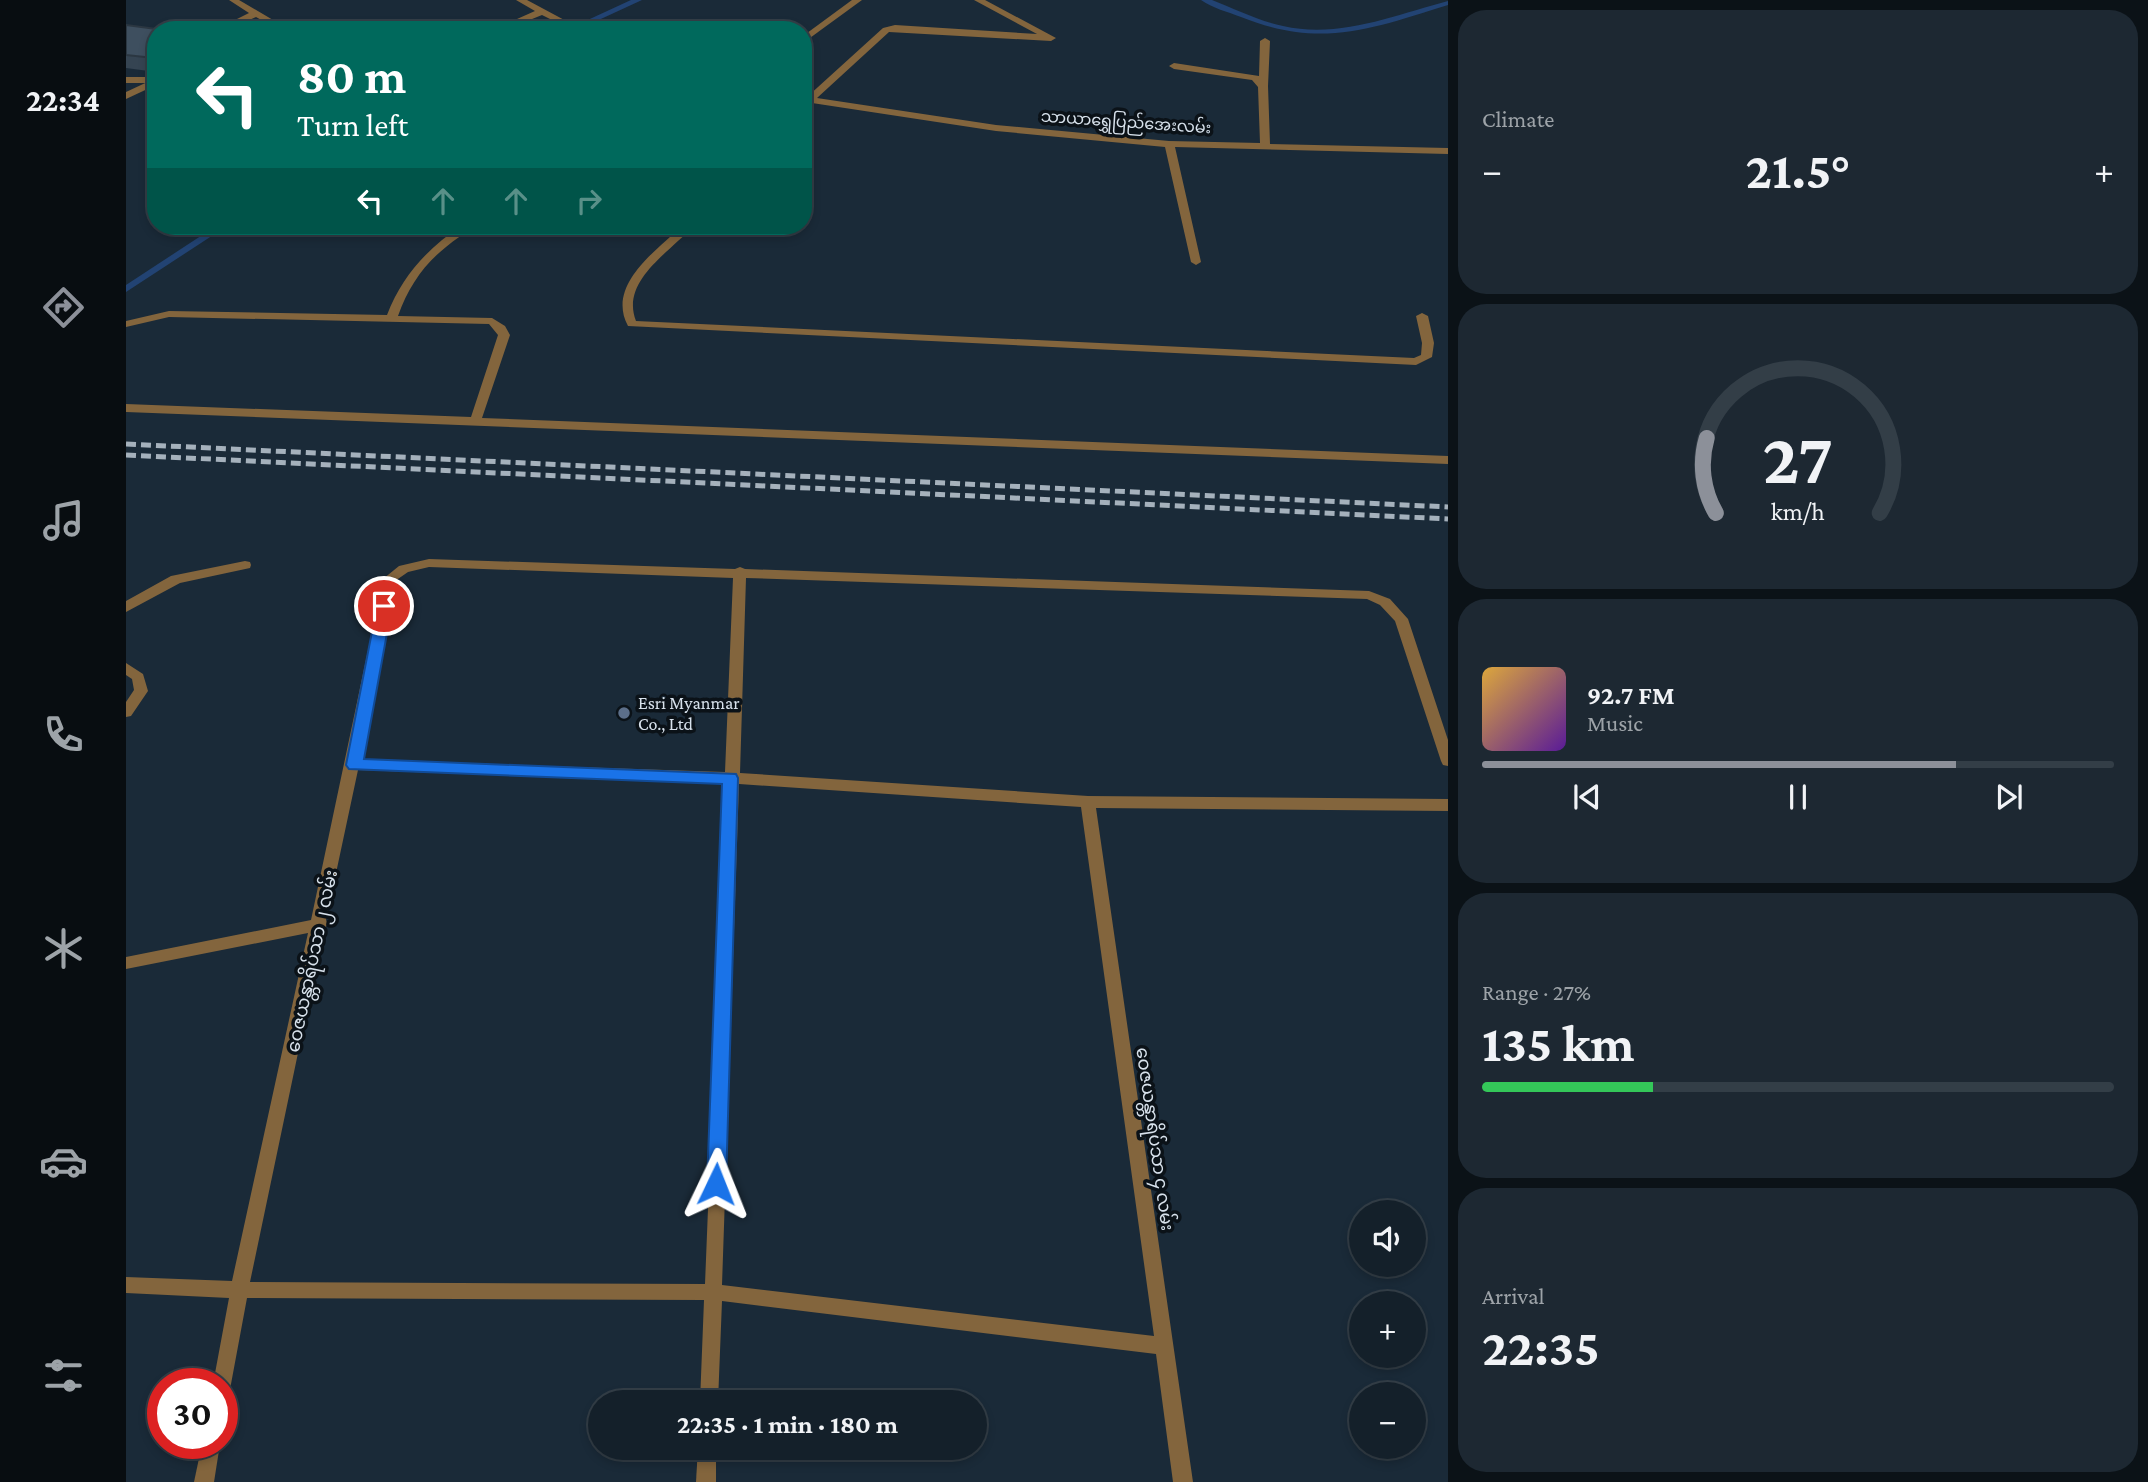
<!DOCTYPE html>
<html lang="en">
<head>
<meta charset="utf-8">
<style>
  :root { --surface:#14202a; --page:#1d2832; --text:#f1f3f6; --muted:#9da3a8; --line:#333e47; --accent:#8c9099 }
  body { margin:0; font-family:"Crimson Pro","Noto Sans Myanmar",serif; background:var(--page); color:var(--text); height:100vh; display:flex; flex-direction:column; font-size:26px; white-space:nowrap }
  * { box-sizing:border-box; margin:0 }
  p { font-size:23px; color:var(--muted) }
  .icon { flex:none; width:38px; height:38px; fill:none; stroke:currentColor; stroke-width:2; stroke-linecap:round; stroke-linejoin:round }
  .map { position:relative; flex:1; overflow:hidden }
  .drawer { display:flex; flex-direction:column; gap:10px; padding:10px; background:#0b1217; width:700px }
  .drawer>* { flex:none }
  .top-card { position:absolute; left:21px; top:21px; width:665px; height:214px; border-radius:28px; box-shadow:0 4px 10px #0003,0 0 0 2px var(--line); background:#00695c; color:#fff; overflow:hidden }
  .tools { position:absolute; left:1223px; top:1200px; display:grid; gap:14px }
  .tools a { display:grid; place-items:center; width:77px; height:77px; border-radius:50%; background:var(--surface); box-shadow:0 4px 10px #0003,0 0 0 2px var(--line); font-size:35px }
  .speed { position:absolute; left:21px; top:1368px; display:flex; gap:14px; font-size:35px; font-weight:700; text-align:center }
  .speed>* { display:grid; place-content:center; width:91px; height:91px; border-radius:50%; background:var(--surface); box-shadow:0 4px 10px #0003,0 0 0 2px var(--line); line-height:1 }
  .speed .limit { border:10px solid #d22; background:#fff; color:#111 }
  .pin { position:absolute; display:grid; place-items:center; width:60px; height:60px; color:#fff; margin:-30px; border:4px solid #fff; border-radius:50%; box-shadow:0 2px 7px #0007 }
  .me { position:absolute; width:77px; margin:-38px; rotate:2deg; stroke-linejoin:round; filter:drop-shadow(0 0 5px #0008) }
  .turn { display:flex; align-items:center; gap:24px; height:147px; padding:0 35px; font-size:32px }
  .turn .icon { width:91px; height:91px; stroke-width:2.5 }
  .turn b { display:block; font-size:49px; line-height:60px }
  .lanes { display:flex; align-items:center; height:66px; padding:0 35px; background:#0003; justify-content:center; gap:35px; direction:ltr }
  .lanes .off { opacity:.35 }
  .big { font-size:52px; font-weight:700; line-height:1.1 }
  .drawer .tile { flex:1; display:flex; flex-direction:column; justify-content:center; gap:10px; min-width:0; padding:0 24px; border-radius:28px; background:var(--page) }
  .drawer .dial { align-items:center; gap:0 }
  .dial svg { height:182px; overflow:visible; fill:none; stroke:var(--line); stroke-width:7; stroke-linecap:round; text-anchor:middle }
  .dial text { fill:var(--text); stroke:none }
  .song { display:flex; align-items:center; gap:21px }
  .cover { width:84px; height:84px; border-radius:10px; background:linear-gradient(135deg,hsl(40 70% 55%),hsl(270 70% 35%)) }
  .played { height:7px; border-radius:4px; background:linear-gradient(90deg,var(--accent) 75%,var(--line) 75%) }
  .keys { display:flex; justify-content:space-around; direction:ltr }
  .heat { display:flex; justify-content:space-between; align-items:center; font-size:38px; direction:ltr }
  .charge { height:10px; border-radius:5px; background:linear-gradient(90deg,#34c759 27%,var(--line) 0) }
  .trip { position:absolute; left:462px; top:1390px; width:399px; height:70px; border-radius:35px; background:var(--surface); box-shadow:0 4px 10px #0003,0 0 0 2px var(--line); font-weight:700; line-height:70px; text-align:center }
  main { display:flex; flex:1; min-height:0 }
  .tabs { display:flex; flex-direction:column; width:126px; justify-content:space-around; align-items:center; background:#080d11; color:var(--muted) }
  .tabs .icon { width:49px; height:49px }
  .tabs .on { color:var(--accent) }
  .tabs b { font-size:32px; color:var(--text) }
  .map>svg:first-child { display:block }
</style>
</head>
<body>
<main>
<nav class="tabs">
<b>22:34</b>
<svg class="icon on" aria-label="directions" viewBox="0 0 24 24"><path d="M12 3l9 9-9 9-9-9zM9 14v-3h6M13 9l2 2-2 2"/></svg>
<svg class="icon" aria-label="music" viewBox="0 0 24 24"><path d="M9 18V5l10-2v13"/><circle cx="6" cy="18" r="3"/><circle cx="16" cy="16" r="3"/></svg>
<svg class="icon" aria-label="phone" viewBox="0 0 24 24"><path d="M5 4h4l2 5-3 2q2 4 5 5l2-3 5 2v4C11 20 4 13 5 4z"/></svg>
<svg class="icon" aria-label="climate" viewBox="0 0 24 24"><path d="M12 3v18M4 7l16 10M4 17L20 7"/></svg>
<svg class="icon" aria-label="car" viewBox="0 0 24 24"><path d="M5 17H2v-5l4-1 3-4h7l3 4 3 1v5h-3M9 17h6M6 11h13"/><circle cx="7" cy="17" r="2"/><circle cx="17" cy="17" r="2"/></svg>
<svg class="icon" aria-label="filters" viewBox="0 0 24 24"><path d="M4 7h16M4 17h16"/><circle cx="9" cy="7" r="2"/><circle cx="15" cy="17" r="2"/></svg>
</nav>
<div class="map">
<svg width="1322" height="1482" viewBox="0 0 1322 1482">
  <rect width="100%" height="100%" fill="#1a2a38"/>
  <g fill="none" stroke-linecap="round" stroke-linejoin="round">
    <g fill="#224373" fill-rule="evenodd">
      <path d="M 505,0 L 516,0 L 451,30 L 440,30 Z"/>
      <path d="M 1075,0 L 1086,0 C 1109,9 1133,21 1157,26 C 1213,39 1269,15 1322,1 L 1322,5 C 1245,29 1194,49 1115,17 C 1102,12 1086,8 1075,0 Z"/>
      <path d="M 90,226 L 101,226 L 0,292 L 0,285 Z"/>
    </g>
    <rect fill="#83653d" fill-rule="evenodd" x="0" y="77" width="30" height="6"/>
    <g fill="#83653d" fill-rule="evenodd">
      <path d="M 103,0 L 113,0 L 164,30 L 153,30 L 130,17 L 101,30 L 89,30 L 123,13 Z"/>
      <path d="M 390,0 L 401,0 L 457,30 L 446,30 L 416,15 L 379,30 L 366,30 L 409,11 Z"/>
      <path d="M 726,0 L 736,0 L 677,43 L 677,36 Z"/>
      <path d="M 848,0 L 859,0 L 930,38 L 925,41 L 763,32 L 691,98 L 870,125 L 1043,141 L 1134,143 L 1132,87 L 1126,80 L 1048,69 L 1043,66 L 1048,63 L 1133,76 L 1134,41 L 1139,38 L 1144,41 L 1142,86 L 1144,144 L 1322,148 L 1322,154 L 1049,147 L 1075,262 L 1070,265 L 1065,262 L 1039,147 L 870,131 L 686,103 L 677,108 L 677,96 L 681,97 L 757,28 L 769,25 L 911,34 Z"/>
      <path d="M 584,27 L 602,27 L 606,30 L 580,30 Z"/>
      <path d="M 30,78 L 30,85 L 0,99 L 0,92 Z"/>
      <path d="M 335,226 L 347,226 C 339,234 329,239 320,247 C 297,265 282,288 272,316 L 366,318 L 379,326 L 384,335 L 356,418 L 1322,456 L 1322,464 L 0,412 L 0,404 L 345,417 L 372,335 L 363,324 L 43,317 L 0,327 L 0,321 L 43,311 L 261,315 C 276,276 301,249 335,226 Z"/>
      <path d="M 556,226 L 567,226 C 545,252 494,280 510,321 L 1288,358 L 1295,355 L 1296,343 L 1290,316 L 1296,313 L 1302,316 L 1308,343 L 1306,357 L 1290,365 L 502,326 C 480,285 530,251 556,226 Z"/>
      <path d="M 303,559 L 609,569 L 614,567 L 619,569 L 1243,591 L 1264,599 L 1282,619 L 1322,740 L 1322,766 L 1317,765 L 1315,761 L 1269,621 L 1254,605 L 1241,599 L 620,578 L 614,773 L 962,796 L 1322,799 L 1322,811 L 970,808 L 1067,1482 L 1047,1482 L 1030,1354 L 596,1301 L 592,1402 L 574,1402 L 578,1300 L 121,1298 L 105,1384 L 103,1390 L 96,1393 L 96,1384 L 87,1384 L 103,1298 L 0,1293 L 0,1277 L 106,1281 L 182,933 L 0,969 L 0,957 L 185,920 L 257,579 L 273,566 ZM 303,567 L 607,578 L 599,772 L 234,760 L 269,581 L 282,572 ZM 232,770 L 599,783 L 579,1284 L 124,1282 L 198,929 L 202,924 L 200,920 ZM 613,784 L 955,807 L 1028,1336 L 596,1285 Z"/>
      <path d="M 119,561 L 124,562 L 125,565 L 124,568 L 54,583 L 0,612 L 0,601 L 45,576 Z"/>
      <path d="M 0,663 L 17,674 L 22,691 L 5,716 L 0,717 L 0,702 L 8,690 L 6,679 L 0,675 Z"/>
      <path d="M 76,1444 L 94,1444 L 88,1482 L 68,1482 Z"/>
      <path d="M 572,1447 L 590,1447 L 590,1482 L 570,1482 Z"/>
    </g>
    <g stroke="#a5b1bc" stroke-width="5" stroke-dasharray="10 5" stroke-linecap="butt">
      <path d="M 0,444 L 1322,507"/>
      <path d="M 0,455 L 1322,519"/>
    </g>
  </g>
  <path fill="#354452" d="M 0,25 L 30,30 L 30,72 L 0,68 Z"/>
  <path fill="#3e4f5f" stroke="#2b3742" stroke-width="2" d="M 0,25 L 38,30 L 30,30 L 30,57 L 28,58 L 0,55 Z"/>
  <path fill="#1a73e8" stroke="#114b97" stroke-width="2" d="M 258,601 L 266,606 L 238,759 L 610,774 L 612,778 L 600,1184 L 597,1190 L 590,1193 L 583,1190 L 581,1184 L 596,784 L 223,769 L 220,765 L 251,606 Z"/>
  <circle fill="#5c6f8a" stroke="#0b1218" stroke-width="2.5" cx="498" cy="713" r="7"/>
  <g text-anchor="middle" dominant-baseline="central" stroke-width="7" stroke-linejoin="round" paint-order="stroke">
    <g font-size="16" fill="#d8e2ec" stroke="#0b1218">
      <text transform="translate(1000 122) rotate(4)">သာယာရွှေပြည်အေးလမ်း</text>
    </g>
    <g font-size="18" fill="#d8e2ec" stroke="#0b1218" text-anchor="start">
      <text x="512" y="703">Esri Myanmar<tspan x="512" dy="21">Co., Ltd</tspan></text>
    </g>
    <g font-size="18" fill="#d8e2ec" stroke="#0b1218">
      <text transform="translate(186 961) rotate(-78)">ဝေဇယန္တာရိပ်သာ ၂ လမ်း</text>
      <text transform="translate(1029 1139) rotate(82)">ဝေဇယန္တာရိပ်သာ ၄ လမ်း</text>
    </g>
  </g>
</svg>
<div class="tools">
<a><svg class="icon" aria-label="sound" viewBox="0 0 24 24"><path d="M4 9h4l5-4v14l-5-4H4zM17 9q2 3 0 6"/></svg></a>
<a>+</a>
<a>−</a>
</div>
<div class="speed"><div class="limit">30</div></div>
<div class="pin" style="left:258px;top:606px;background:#d93025"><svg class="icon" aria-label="arrive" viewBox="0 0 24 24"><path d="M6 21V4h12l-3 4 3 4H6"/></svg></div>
<svg class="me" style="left:590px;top:1184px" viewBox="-20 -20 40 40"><path d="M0-17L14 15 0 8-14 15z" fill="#1a73e8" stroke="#fff" stroke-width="4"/></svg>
<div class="trip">22:35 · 1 min · 180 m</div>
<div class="top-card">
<div class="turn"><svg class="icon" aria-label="left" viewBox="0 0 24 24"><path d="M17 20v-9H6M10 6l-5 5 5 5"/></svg><div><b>80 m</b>Turn left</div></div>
<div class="lanes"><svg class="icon" aria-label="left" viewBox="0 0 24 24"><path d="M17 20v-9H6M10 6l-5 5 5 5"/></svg><svg class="icon off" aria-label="ahead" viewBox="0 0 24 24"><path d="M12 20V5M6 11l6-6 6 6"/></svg><svg class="icon off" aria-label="ahead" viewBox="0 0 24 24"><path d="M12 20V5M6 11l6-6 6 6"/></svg><svg class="icon off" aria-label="right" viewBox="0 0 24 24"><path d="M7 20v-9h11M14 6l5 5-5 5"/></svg></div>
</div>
</div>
<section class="drawer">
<div class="tile"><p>Climate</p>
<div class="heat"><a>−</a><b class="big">21.5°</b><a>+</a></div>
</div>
<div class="tile dial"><svg viewBox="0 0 100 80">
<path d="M14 69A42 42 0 1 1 86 69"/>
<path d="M14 69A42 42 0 0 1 10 36" stroke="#8c9099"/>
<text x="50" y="56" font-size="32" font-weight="700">27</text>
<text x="50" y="72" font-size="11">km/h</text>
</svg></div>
<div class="tile">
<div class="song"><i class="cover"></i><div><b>92.7 FM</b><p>Music</p></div></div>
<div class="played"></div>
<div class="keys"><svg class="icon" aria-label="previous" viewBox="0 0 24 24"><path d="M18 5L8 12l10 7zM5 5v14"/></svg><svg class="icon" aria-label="pause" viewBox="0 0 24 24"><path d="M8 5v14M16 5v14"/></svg><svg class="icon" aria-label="next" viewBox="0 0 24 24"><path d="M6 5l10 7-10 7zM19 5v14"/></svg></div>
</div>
<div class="tile"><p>Range · 27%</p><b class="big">135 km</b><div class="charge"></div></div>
<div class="tile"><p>Arrival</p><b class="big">22:35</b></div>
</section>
</main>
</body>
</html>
